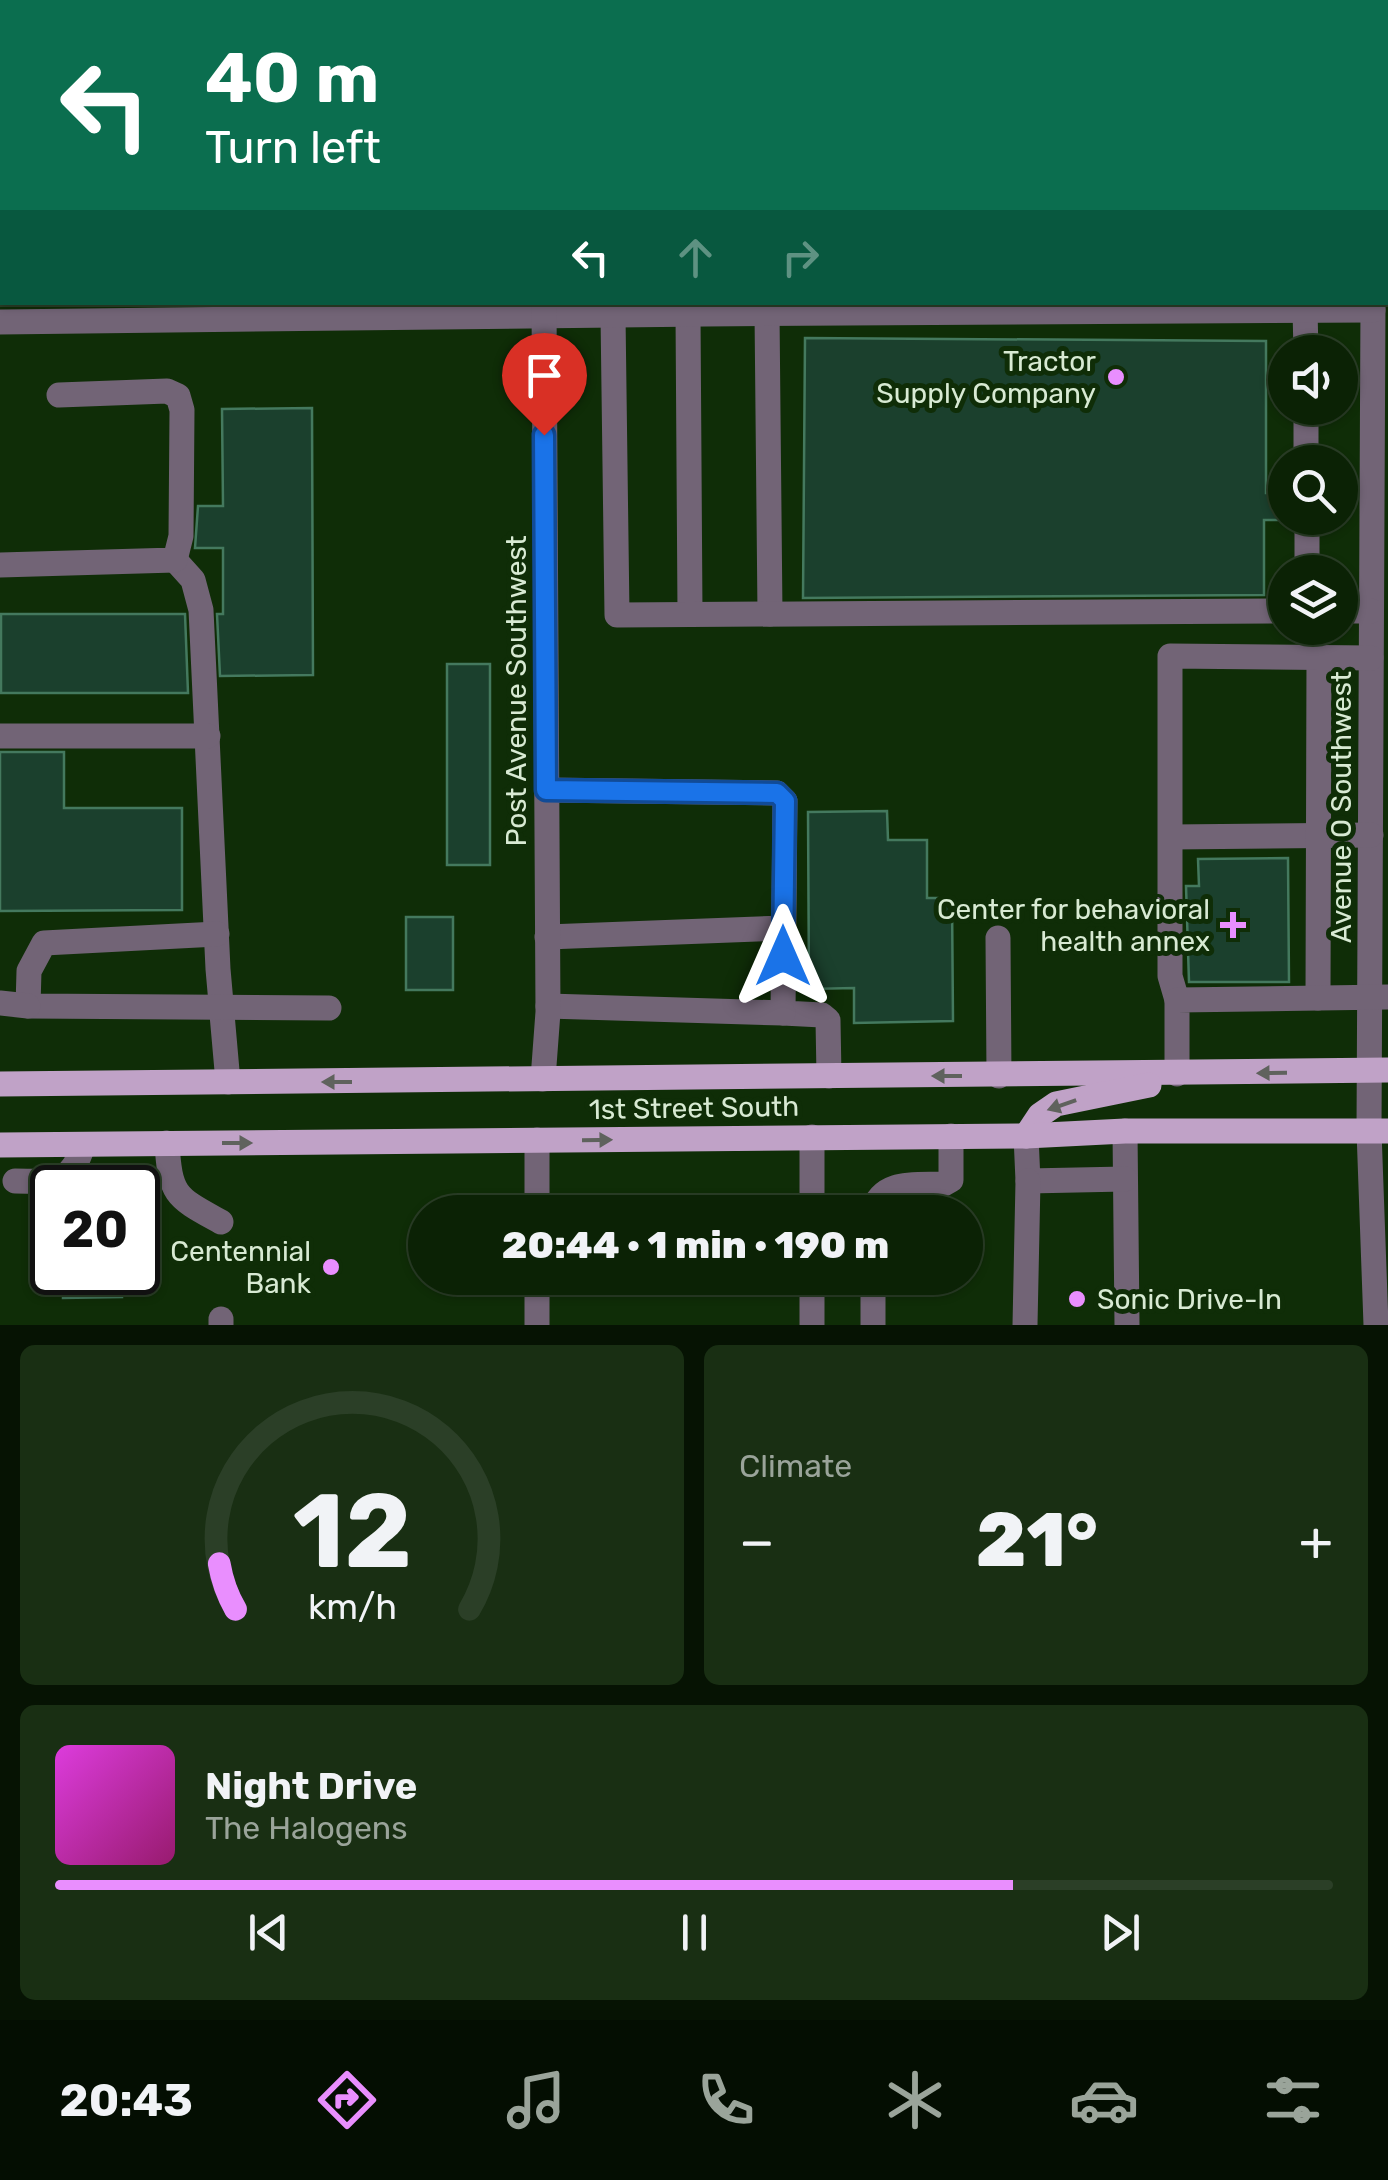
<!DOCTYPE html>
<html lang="en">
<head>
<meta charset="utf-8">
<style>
  :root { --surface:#0b2205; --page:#192f13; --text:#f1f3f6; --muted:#9aa49a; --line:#2b3f27; --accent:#e98efe }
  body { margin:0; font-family:Rubik,sans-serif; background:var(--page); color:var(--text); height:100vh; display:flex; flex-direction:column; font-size:38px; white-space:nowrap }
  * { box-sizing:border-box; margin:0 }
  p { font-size:32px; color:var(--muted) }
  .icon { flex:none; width:55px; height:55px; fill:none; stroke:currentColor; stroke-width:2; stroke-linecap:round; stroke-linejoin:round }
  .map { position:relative; height:1325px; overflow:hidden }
  .panel { display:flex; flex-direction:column; gap:20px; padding:20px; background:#061303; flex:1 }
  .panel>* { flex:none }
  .guide { position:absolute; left:0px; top:0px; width:1390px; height:305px; box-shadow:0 2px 8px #0004,0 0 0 2px var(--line); background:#0b6e4f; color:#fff; overflow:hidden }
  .tools { position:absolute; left:1268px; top:335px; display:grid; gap:20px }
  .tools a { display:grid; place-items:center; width:90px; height:90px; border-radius:50%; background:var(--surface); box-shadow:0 2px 8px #0004,0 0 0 2px var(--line); font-size:50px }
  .speed { position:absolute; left:30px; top:1165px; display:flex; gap:20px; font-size:50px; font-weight:700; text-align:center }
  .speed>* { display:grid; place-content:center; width:130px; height:130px; border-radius:50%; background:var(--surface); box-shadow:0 2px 8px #0004,0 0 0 2px var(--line); line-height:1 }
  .speed .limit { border:5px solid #111; border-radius:15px; background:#fff; color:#111 }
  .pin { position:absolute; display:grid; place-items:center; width:85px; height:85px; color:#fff; margin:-102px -42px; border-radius:50% 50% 50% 0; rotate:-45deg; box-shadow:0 0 10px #0007 }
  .pin .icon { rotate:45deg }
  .me { position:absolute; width:110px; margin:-55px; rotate:0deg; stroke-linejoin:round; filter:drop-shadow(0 0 8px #0008) }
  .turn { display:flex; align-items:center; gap:35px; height:210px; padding:0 40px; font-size:45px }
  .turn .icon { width:130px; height:130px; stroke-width:2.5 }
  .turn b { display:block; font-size:70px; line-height:85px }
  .lanes { display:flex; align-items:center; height:95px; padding:0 40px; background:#0003; justify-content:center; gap:50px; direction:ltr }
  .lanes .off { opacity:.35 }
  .big { font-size:75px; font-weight:800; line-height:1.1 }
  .panel .card { flex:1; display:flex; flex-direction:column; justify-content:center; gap:15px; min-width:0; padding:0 35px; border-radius:15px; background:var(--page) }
  .panel .dial { align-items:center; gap:0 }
  .dial svg { height:260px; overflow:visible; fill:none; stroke:var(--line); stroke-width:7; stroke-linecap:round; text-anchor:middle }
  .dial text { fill:var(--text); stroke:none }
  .song { display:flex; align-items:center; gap:30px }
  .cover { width:120px; height:120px; border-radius:15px; background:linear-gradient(135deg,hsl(300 70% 55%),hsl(320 70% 35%)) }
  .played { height:10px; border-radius:5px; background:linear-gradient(90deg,var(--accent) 75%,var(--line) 75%) }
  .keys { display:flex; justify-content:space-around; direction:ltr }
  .heat { display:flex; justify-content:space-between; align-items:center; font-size:55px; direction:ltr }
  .panel .tiles { flex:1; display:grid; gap:20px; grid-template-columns:1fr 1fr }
  .card:last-child { grid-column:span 2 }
  .trip { position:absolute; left:408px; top:1195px; width:575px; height:100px; border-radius:50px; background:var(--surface); box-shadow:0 2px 8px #0004,0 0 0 2px var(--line); font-weight:800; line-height:100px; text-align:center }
  .tabs { display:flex; height:160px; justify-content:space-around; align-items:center; background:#040e02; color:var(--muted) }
  .tabs .icon { width:70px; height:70px }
  .tabs .on { color:var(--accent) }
  .tabs b { font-size:45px; color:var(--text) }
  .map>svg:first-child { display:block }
</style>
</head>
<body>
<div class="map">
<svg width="1388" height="1325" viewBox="0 0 1388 1325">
  <rect width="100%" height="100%" fill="#0f2d07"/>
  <g fill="#1b402d" stroke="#44795e" stroke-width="2.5">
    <path d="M 805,338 L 1266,341 L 1266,493 L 1285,493 L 1285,520 L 1264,520 L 1264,595 L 803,598 Z"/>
    <path d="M 312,408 L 313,675 L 220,676 L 217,614 L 223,614 L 223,548 L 195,548 L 198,506 L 223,506 L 222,409 Z"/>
    <path d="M 1,614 L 185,614 L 188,693 L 1,693 Z"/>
    <rect x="447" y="664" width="43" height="201"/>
    <path d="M 0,752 L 64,752 L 64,808 L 182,808 L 182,910 L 0,911 Z"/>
    <path d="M 887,811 L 888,840 L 927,840 L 927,898 L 952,898 L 953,1021 L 854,1023 L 854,988 L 809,989 L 808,812 Z"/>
    <path d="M 1288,858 L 1289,982 L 1189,982 L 1186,886 L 1199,886 L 1198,859 Z"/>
    <rect x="406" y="917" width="47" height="73"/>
    <path d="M 63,1272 L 122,1272 L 122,1297 L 63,1298 Z"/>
  </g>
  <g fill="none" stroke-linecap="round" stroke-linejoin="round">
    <g stroke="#726476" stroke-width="25">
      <path d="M 227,0 L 227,2"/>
      <path d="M 479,0 L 479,2"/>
      <path d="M 544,0 L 544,2"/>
      <path d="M 877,0 L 877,2"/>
      <path d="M 1374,0 L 1374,2"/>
      <path d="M 0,52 L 2,52"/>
      <path d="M 0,262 L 2,262"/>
      <path d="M 1373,302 L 1369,1131 L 1376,1325"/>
      <path d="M 1305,310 L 1306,352"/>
      <path d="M 767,312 L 770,614"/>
      <path d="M 688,313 L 690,614"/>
      <path d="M 613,315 L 617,615 L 1285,611"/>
      <path d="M 0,322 C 458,317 915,310 1373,310"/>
      <path d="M 1306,408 L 1306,462"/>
      <path d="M 1307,518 L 1307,572"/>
      <path d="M 175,560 L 193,580 L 201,610 L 218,969 L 228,1082"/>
      <path d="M 0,565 L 175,560 L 181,536 L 182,410 L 178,396 L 167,391 L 59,395"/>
      <path d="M 1340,611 L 1371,611"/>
      <path d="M 0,736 L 208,736"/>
      <path d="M 547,790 L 777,793 L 785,801 L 783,1013 L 822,1015 L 828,1020 L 829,1076"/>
      <path d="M 1171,837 L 1371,835"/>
      <path d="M 217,934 L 44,943 L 29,971 L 28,1006 L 329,1008"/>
      <path d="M 547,937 L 783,928"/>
      <path d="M 998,938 L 999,1076"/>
      <path d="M 1318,998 L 1319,657"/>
      <path d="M 1177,1000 L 1170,976 L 1170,656 L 1371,658"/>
      <path d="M 0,1003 L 28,1006"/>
      <path d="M 548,1006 L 783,1013"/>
      <path d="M 1177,1074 L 1177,1000 L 1388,997"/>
      <path d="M 543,1079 L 548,1012 L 544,302"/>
      <path d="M 1125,1131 L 1127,1325"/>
      <path d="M 1026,1136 L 1028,1181 L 1125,1179"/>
      <path d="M 167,1143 C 170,1196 176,1197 221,1222"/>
      <path d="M 15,1181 C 51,1181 71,1187 83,1145"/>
      <path d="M 537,1212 L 537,1140"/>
      <path d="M 712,1212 L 731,1212"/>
      <path d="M 812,1212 L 812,1137"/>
      <path d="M 873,1212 C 881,1179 916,1185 944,1184 L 951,1180 L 951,1136"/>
      <path d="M 537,1278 L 537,1325"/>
      <path d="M 812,1278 L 812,1325"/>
      <path d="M 873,1278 L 873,1325"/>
      <path d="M 221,1319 L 221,1325"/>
      <path d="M 1025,1325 L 1028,1181"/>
    </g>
    <g stroke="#c0a2c7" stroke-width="25">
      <path d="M 0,1084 L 1388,1070"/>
      <path d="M 1026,1136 L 1040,1115 L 1056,1104 L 1149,1085"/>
      <path d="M 0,1145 L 1026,1136 L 1125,1131 L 1388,1131"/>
    </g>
  </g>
  <defs><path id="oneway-solid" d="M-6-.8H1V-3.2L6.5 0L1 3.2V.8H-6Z" transform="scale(2.5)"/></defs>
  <g fill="#5f625d">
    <use href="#oneway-solid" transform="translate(1272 1073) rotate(179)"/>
    <use href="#oneway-solid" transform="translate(947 1076) rotate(180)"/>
    <use href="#oneway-solid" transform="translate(337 1082) rotate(180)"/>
    <use href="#oneway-solid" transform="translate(1062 1105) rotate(161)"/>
    <use href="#oneway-solid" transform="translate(597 1140) rotate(-1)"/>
    <use href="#oneway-solid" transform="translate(237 1143)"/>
  </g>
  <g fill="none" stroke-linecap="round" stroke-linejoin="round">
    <g stroke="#114b97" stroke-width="25">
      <path id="route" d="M 544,435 L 546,790 L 777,793 L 785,801 L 783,956"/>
    </g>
    <use href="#route" stroke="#1a73e8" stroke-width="18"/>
  </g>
  <g fill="#e98efe" stroke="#0f2d07" stroke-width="4">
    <circle cx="1116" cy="377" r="10"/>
    <path d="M1228 910h10v10h10v10h-10v10h-10v-10h-10v-10h10z"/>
    <circle cx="331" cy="1267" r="10"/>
    <circle cx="1077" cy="1299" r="10"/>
  </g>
  <g text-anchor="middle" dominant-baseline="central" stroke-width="10" stroke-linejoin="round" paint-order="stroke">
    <g font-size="28" fill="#d8ead3" stroke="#0f2d07" text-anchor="end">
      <text x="1096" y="361">Tractor<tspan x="1096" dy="32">Supply Company</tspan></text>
      <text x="1210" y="909">Center for behavioral<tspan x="1210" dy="32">health annex</tspan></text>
      <text x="311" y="1251">Centennial<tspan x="311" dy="32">Bank</tspan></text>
      <text x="1097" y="1299" text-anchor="start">Sonic Drive-In</text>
    </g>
    <g font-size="28" fill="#d8ead3" stroke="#0f2d07">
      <text transform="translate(516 691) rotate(-90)">Post Avenue Southwest</text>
      <text transform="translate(1341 807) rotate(-90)">Avenue O Southwest</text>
      <text transform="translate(694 1108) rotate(-1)">1st Street South</text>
    </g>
  </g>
</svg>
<div class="tools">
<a><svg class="icon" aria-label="sound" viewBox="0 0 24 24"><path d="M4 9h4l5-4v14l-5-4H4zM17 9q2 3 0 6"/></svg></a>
<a><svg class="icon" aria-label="search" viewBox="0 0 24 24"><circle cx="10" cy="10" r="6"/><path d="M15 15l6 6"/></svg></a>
<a><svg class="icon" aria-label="layers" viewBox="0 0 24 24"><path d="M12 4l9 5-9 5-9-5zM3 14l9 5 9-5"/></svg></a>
</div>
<div class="speed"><div class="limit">20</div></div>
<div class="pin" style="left:544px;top:435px;background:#d93025"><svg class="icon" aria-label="arrive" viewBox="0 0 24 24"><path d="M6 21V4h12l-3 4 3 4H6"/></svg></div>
<svg class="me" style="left:783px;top:956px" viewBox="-20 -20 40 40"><path d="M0-17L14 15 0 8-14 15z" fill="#1a73e8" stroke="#fff" stroke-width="4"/></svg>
<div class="trip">20:44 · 1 min · 190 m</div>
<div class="guide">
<div class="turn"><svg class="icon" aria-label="left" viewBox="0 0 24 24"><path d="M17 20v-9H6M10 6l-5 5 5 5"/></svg><div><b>40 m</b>Turn left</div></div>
<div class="lanes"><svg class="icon" aria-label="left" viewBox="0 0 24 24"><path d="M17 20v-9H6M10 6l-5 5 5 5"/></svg><svg class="icon off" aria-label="ahead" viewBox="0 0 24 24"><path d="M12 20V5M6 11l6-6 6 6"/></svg><svg class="icon off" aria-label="right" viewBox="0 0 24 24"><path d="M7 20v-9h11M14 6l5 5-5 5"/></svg></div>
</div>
</div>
<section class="panel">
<div class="tiles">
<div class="card dial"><svg viewBox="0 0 100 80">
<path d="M14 69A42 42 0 1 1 86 69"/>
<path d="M14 69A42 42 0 0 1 9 55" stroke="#e98efe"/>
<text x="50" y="56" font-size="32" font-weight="700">12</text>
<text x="50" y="72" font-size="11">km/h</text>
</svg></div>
<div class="card"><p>Climate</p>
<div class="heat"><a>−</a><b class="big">21°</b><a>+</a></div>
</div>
<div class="card">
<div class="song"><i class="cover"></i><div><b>Night Drive</b><p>The Halogens</p></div></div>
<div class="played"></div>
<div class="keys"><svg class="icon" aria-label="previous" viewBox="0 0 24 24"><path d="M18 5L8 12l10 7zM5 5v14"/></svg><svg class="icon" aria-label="pause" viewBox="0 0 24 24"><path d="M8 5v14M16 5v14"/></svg><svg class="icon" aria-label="next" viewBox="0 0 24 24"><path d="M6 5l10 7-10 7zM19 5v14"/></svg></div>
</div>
</div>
</section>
<nav class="tabs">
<b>20:43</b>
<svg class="icon on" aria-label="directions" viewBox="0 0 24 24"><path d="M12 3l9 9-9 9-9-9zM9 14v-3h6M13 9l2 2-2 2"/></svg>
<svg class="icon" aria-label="music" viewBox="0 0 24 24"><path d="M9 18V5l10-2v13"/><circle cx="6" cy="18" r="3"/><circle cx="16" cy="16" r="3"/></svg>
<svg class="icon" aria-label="phone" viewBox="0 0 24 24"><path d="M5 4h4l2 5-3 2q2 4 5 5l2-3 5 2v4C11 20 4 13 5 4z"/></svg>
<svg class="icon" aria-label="climate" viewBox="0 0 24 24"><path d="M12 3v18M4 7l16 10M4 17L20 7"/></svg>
<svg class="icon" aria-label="car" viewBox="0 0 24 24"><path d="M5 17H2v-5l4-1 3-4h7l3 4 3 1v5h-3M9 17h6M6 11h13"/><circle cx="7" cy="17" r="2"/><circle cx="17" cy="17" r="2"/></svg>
<svg class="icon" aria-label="filters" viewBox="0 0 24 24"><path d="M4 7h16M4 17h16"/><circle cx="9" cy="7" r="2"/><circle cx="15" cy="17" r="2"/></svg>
</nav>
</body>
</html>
